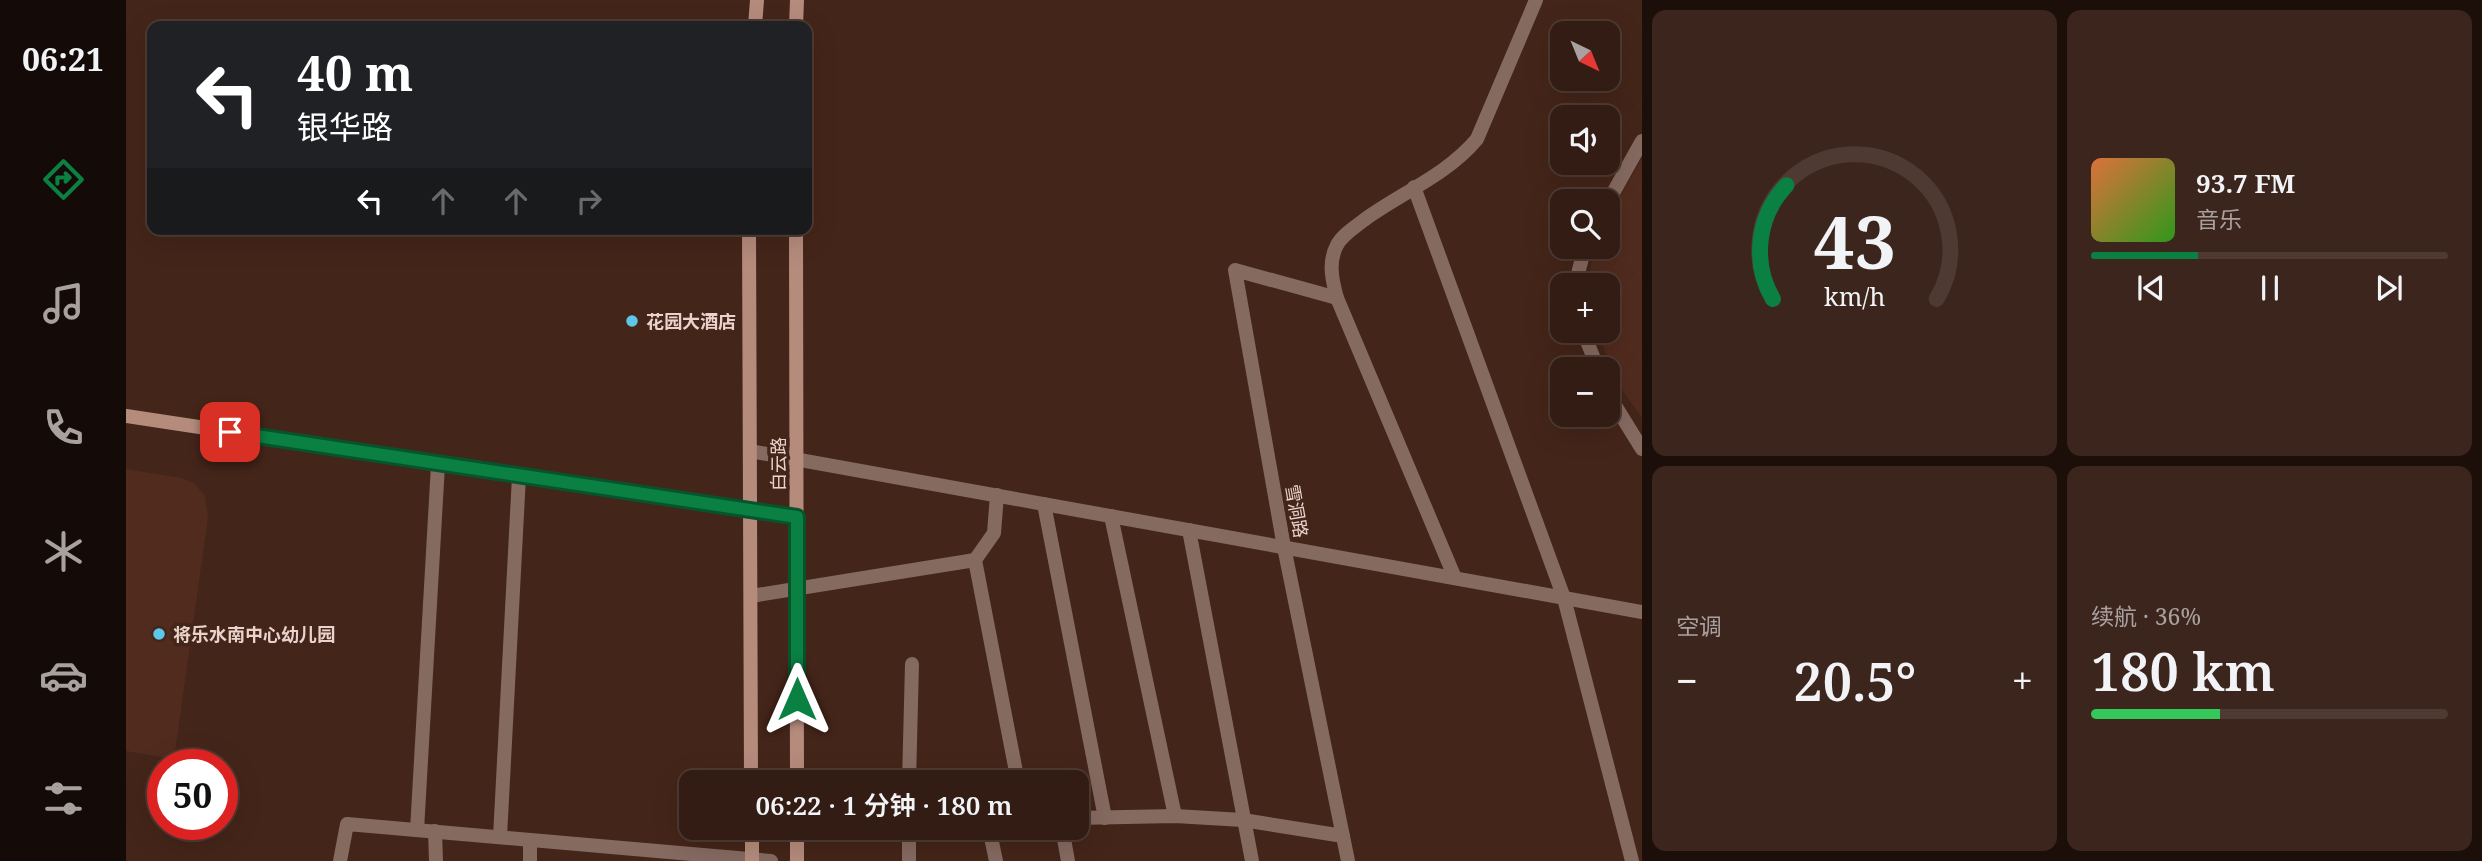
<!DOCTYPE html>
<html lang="zh">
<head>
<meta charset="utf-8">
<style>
  :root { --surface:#331c13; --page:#3b251c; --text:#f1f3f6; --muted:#a9a1a0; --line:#4e3a33; --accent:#0b8043 }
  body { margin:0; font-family:"Noto Serif","Noto Sans SC",serif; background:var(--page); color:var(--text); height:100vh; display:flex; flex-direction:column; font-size:26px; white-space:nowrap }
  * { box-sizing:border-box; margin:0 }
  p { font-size:23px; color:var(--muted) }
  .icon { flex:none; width:38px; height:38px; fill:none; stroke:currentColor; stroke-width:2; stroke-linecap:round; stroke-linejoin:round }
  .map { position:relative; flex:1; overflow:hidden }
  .drawer { display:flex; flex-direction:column; gap:10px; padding:10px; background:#1c0f0a; width:840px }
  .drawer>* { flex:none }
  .top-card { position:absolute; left:21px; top:21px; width:665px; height:214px; border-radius:14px; box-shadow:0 7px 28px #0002,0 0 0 2px var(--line); background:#202124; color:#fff; overflow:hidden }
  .needle { width:46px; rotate:137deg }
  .fabs { position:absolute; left:1424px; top:21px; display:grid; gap:14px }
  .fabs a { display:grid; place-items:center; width:70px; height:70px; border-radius:14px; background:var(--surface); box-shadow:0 7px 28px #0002,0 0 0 2px var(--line); font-size:35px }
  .speed { position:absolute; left:21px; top:749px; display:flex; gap:14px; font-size:35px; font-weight:700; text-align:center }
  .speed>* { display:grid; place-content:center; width:91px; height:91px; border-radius:50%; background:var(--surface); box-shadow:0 7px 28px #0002,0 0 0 2px var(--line); line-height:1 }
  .speed .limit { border:10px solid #d22; background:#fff; color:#111 }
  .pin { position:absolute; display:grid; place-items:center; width:60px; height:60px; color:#fff; margin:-30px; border-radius:14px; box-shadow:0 4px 10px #0006 }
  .me { position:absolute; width:77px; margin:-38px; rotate:0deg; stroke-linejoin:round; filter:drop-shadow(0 0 5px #0008) }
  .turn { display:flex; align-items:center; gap:24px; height:147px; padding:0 35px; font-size:32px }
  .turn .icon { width:91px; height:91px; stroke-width:2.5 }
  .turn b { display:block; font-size:49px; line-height:60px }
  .lanes { display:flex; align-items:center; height:66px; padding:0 35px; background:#0003; justify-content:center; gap:35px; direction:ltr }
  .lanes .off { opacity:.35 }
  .big { font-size:52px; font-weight:600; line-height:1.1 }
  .drawer .tile { flex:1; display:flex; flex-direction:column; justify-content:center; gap:10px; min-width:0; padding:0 24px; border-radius:14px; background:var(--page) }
  .drawer .dial { align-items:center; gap:0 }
  .dial svg { height:182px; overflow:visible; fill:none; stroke:var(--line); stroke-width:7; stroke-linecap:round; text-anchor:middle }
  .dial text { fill:var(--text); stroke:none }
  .song { display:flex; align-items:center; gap:21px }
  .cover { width:84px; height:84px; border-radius:10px; background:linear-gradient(135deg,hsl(20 70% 55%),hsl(110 70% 35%)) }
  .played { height:7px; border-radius:4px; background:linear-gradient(90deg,var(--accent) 30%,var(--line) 30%) }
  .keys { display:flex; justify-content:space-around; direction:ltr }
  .heat { display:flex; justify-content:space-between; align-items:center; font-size:38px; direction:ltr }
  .charge { height:10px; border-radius:5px; background:linear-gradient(90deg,#34c759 36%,var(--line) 0) }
  .drawer .tiles { flex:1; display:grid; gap:10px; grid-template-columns:repeat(2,1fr) }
  .trip { position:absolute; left:553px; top:770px; width:410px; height:70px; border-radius:14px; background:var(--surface); box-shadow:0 7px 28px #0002,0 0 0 2px var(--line); font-weight:600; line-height:70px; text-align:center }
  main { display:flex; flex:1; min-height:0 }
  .tab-bar { display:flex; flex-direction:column; width:126px; justify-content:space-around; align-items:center; background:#140b08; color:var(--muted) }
  .tab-bar .icon { width:49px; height:49px }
  .tab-bar .active { color:var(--accent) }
  .tab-bar b { font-size:32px; color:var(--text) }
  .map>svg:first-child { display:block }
</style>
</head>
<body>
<main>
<nav class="tab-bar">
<b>06:21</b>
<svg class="icon active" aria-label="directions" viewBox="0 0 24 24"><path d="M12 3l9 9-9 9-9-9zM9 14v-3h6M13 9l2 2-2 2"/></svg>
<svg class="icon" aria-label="music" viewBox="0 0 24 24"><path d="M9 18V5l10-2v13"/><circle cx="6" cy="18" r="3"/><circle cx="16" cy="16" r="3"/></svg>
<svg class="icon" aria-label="phone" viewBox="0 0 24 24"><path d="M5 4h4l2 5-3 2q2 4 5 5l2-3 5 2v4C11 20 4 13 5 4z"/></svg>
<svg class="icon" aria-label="climate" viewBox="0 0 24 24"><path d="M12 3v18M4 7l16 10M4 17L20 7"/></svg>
<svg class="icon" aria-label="car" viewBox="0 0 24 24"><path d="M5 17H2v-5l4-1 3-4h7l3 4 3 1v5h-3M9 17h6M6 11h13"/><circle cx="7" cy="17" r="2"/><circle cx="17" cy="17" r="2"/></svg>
<svg class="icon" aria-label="filters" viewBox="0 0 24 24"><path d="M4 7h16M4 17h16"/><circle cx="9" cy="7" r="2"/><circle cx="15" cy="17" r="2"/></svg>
</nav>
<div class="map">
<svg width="1516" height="861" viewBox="0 0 1516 861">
  <rect width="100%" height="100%" fill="#442519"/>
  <g fill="#512b1e">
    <path d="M 1516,158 L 1516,418 L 1497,391 L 1470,331 L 1482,331 L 1482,285 L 1462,284 L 1467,250 L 1469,247 L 1482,247 L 1482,218 Z"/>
    <path d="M 0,469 L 56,478 L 68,483 L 79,496 L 82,517 L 48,759 L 0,751 Z"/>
  </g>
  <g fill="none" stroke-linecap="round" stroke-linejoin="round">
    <g stroke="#856a60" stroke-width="14">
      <path d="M 1288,187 L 1438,598 L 1506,861"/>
      <path d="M 1482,202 L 1516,141"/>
      <path d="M 1449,285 L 1459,247"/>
      <path d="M 1211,298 L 1109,270 L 1158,547 L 1222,861"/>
      <path d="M 1457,331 L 1472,369"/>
      <path d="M 1482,394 L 1516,449"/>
      <path d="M 624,451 L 1516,612"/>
      <path d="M 918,504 L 979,818"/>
      <path d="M 985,516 L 1049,816"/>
      <path d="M 1063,530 L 1126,861"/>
      <path d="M 849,560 L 868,533 L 871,495"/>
      <path d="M 1329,578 L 1211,298 C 1206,280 1202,262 1211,245 C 1216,235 1229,227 1238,220 C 1275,193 1321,175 1351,139 L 1410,0"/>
      <path d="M 625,596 L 849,560 L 892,782"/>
      <path d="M 783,782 L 786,664"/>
      <path d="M 950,818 L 1049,816 L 1117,820 L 1217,836"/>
      <path d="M 863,828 L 870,861"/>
      <path d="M 936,828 L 942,861"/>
      <path d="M 291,830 L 312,465"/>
      <path d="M 309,831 L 310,861"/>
      <path d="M 374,837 L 393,476"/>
      <path d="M 404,840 L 404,861"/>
      <path d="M 214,861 L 221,824 L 645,861"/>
      <path d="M 783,861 L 783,828"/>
    </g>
    <g stroke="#b58b7c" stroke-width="14">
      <path d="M 629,26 L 631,0"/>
      <path d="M 670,26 L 671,0"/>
      <path d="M 623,229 L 625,782"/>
      <path d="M 670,229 L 671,782"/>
      <path d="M 0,416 L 671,517"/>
      <path d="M 626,828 L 626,861"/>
      <path d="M 671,861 L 671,828"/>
    </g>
  </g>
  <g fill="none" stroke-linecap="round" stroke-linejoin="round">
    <g stroke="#07532c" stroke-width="18">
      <path id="route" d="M 104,432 L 671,517 L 671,699"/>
    </g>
    <use href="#route" stroke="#0b8043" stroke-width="12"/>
  </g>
  <g fill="#5cc7e8" stroke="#442519" stroke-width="2.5">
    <circle cx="506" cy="321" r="7"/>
    <circle cx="33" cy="634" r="7"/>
  </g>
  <g text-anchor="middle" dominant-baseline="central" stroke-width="7" stroke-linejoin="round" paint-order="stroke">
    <g font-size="18" font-weight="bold" fill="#e9d3cc" stroke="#442519" text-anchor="start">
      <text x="520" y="321">花园大酒店</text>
      <text x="47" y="634">将乐水南中心幼儿园</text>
    </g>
    <g font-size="18" fill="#e9d3cc" stroke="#442519">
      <text transform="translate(652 464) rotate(-90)">白云路</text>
      <text transform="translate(1171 511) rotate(80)">雪洞路</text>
    </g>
  </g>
</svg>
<div class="fabs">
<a><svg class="needle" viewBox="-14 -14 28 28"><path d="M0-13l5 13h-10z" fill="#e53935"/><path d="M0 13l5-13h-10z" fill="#a9a1a0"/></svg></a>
<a><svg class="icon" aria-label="sound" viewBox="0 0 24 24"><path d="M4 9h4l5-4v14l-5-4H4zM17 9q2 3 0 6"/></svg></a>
<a><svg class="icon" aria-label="search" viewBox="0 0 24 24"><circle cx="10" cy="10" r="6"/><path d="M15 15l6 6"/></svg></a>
<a>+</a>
<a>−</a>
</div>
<div class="speed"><div class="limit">50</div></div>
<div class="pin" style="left:104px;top:432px;background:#d93025"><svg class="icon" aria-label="arrive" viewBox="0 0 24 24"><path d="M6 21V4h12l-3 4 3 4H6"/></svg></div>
<svg class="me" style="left:671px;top:699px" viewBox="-20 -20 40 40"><path d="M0-17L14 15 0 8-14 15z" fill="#0b8043" stroke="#fff" stroke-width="4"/></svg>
<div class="trip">06:22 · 1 分钟 · 180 m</div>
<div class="top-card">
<div class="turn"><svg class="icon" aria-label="left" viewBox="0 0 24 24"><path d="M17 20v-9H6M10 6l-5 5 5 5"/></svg><div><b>40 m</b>银华路</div></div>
<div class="lanes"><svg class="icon" aria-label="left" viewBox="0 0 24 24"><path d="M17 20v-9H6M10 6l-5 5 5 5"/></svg><svg class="icon off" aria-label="ahead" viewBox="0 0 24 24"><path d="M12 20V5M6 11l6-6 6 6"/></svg><svg class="icon off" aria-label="ahead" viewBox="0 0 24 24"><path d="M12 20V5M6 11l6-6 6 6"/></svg><svg class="icon off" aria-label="right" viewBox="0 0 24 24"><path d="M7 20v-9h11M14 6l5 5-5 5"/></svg></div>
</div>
</div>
<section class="drawer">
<div class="tiles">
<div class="tile dial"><svg viewBox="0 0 100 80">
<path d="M14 69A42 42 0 1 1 86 69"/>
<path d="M14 69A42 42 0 0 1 20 19" stroke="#0b8043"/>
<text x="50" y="56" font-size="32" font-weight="700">43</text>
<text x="50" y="72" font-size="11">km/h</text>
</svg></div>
<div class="tile">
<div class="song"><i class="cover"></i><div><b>93.7 FM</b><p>音乐</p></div></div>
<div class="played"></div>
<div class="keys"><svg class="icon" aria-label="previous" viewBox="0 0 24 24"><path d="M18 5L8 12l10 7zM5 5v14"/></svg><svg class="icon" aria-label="pause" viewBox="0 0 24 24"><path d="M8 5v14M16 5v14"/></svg><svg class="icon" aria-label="next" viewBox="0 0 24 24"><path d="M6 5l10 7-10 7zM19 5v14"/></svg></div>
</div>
<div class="tile"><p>空调</p>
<div class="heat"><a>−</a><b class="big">20.5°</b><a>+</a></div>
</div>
<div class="tile"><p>续航 · 36%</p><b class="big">180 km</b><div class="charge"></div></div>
</div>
</section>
</main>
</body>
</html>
